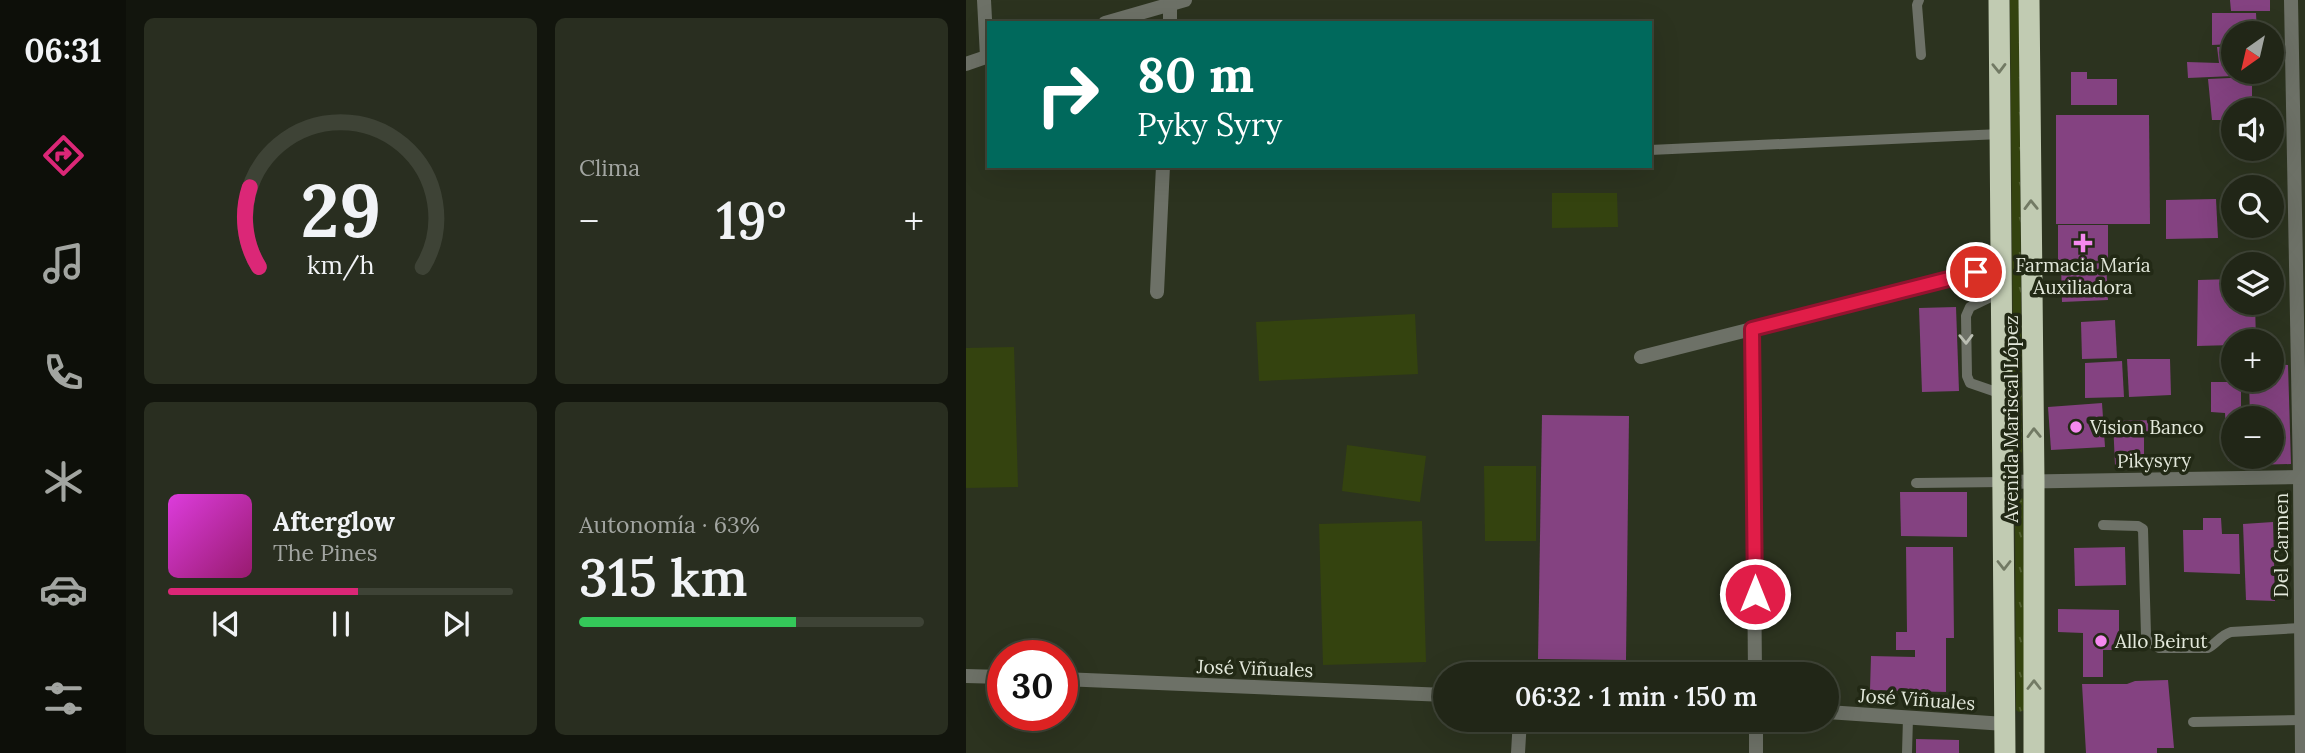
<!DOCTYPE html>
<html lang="es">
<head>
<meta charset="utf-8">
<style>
  :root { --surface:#212617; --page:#292e20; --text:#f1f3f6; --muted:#a2a5a1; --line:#3e4336; --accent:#db2777 }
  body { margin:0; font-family:Lora,serif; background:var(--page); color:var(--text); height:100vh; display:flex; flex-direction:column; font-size:26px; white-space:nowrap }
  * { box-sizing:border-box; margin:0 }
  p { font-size:23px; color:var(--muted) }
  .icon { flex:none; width:38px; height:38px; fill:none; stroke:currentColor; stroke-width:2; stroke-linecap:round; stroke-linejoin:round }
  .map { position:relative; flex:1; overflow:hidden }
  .sheet { display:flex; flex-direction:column; gap:18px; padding:18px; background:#12150d; width:840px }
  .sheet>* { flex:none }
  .banner { position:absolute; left:21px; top:21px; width:665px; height:147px; border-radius:0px; box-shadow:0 7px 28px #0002,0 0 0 2px var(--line); background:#00695c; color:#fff; overflow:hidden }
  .needle { width:46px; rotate:214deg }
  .controls { position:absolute; left:1255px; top:21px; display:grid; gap:14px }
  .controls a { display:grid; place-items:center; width:63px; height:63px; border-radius:50%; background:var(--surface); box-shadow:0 7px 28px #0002,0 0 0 2px var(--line); font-size:35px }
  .speed { position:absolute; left:21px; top:640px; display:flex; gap:14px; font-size:35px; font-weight:700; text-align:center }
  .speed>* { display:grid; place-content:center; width:91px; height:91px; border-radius:50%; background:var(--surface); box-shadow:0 7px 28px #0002,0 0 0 2px var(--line); line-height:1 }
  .speed .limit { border:10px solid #d22; background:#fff; color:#111 }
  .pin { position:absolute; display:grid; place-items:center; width:60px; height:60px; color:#fff; margin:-30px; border:4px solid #fff; border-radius:50%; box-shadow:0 2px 7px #0007 }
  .me { position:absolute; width:77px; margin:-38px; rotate:0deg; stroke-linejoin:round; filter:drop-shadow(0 0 5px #0008) }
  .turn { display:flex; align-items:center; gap:24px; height:147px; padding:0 35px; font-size:32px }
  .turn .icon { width:91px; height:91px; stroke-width:2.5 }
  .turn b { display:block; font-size:49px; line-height:60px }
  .big { font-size:52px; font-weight:600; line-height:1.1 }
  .sheet .tile { flex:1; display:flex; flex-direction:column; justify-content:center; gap:10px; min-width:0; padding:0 24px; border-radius:10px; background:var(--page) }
  .sheet .dial { align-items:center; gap:0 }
  .dial svg { height:182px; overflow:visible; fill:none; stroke:var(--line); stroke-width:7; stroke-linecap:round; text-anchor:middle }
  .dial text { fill:var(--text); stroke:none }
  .song { display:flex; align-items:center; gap:21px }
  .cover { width:84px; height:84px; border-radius:10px; background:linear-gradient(135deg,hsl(300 70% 55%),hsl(320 70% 35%)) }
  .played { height:7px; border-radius:4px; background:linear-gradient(90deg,var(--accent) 55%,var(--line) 55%) }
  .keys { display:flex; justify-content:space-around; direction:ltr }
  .heat { display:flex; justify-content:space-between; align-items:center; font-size:38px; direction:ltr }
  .charge { height:10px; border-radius:5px; background:linear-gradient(90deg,#34c759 63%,var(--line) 0) }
  .sheet .tiles { flex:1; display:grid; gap:18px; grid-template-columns:repeat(2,1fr) }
  .trip { position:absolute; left:467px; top:662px; width:406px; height:70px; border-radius:35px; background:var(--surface); box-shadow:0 7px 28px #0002,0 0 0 2px var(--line); font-weight:600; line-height:70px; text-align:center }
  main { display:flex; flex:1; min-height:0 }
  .tab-bar { display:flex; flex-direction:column; width:126px; justify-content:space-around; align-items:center; background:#0d0f09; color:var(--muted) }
  .tab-bar .icon { width:49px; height:49px }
  .tab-bar .active { color:var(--accent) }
  .tab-bar b { font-size:32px; color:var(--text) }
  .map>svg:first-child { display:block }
</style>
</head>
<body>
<main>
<nav class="tab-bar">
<b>06:31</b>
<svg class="icon active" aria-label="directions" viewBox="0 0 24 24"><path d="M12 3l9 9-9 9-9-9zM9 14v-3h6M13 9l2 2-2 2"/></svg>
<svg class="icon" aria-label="music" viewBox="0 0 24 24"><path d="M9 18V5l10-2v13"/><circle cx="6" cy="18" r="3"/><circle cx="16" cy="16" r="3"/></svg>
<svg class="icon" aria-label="phone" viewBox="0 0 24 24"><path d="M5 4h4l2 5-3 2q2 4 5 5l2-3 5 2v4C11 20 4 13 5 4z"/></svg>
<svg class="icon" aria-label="climate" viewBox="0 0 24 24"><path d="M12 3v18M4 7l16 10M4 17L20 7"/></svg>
<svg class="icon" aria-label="car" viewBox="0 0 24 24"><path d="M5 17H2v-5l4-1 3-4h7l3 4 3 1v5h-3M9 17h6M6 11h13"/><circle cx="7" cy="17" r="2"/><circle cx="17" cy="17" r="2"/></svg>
<svg class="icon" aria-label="filters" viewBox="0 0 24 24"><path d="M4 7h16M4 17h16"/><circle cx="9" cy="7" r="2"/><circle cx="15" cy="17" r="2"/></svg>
</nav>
<section class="sheet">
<div class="tiles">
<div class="tile dial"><svg viewBox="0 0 100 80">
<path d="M14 69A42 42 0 1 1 86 69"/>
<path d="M14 69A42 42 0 0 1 10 34" stroke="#db2777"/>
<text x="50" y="56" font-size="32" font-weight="700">29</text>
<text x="50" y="72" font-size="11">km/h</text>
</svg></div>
<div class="tile"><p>Clima</p>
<div class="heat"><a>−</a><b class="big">19°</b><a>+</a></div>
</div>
<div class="tile">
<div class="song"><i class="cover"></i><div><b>Afterglow</b><p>The Pines</p></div></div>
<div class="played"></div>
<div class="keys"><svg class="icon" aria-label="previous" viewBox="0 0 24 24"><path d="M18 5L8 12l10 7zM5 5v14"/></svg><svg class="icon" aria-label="pause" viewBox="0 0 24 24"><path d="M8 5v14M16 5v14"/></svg><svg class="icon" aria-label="next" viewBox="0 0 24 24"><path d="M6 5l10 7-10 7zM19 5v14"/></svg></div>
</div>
<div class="tile"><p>Autonomía · 63%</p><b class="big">315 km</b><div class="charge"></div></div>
</div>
</section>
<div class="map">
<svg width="1339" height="753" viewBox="0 0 1339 753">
  <defs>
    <pattern id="grass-tufts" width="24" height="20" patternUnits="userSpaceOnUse" patternTransform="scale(1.75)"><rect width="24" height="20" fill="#34430f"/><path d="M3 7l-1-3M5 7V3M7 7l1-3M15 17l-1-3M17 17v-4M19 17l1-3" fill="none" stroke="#515e31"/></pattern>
  </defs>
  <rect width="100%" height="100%" fill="#2c331f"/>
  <g fill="url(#grass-tufts)">
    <path d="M 1044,0 L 1053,0 L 1056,452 L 1054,456 L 1048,452 Z"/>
    <path d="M 1051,496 L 1057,499 L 1059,710 L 1053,712 L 1050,710 L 1049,499 Z"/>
  </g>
  <g fill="#34430f">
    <path d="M 586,193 L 651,193 L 652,227 L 586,228 Z"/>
    <path d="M 449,314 L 452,374 L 293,381 L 290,322 Z"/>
    <path d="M 48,347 L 52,487 L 0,488 L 0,348 Z"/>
    <path d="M 381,445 L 460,456 L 454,502 L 376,491 Z"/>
    <path d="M 518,466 L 570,466 L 570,541 L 519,541 Z"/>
    <path d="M 456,521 L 460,662 L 357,665 L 353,524 Z"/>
  </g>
  <g fill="#844281">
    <path d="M 1264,0 L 1304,0 L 1304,11 L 1265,11 Z"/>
    <path d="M 1246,13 L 1290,13 L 1291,33 L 1267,33 L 1267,44 L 1246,45 Z"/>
    <path d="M 1251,47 L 1267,47 L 1267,72 L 1290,72 L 1290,75 L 1222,78 L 1221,62 L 1253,63 Z"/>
    <path d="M 1105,72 L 1121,72 L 1121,79 L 1151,79 L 1151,105 L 1105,105 Z"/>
    <path d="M 1286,77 L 1286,110 L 1267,110 L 1267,120 L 1246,120 L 1242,79 Z"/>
    <path d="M 1090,115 L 1183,115 L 1184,224 L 1090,224 Z"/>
    <path d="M 1250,199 L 1252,238 L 1200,239 L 1200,200 Z"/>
    <path d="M 1092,225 L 1142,225 L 1142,261 L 1092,260 Z"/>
    <path d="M 1140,263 L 1142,300 L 1096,302 L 1095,265 Z"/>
    <path d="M 1267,279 L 1267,303 L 1289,303 L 1290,341 L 1267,341 L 1267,345 L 1231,346 L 1232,280 Z"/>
    <path d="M 990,307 L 993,391 L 956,392 L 953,308 Z"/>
    <path d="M 1149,320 L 1151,358 L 1116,359 L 1115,322 Z"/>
    <path d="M 1161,359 L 1204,359 L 1205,395 L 1163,397 Z"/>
    <path d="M 1156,361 L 1158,397 L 1119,398 L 1119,363 Z"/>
    <path d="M 1306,364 L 1322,365 L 1325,464 L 1285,465 L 1285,457 L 1306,457 L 1306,418 L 1284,418 L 1283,380 L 1306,380 Z"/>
    <path d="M 1245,382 L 1275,382 L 1275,418 L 1267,418 L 1267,457 L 1276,457 L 1276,460 L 1262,461 L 1259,413 L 1245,412 Z"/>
    <path d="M 1136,403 L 1139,447 L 1085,450 L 1082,407 Z"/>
    <path d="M 576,415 L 663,416 L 660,660 L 572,659 Z"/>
    <path d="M 1192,420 L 1193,432 L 1178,432 L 1178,465 L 1149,465 L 1147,421 Z"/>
    <path d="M 934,492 L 1001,492 L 1001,537 L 935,536 Z"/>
    <path d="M 1237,518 L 1255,518 L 1256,534 L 1273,534 L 1274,574 L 1218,572 L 1217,530 L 1237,530 Z"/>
    <path d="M 1307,522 L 1309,601 L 1280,600 L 1277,524 Z"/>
    <path d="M 940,547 L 987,547 L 988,638 L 980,638 L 980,692 L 904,690 L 905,656 L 949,657 L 949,650 L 930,650 L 930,632 L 941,632 Z"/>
    <path d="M 1159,547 L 1160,585 L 1109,586 L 1108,548 Z"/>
    <path d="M 1092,609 L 1153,610 L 1153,650 L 1137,650 L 1137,677 L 1117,677 L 1117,633 L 1092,632 Z"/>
    <path d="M 1202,680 L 1208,748 L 1191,748 L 1191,753 L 1120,753 L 1116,684 L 1161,684 L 1169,681 Z"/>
    <path d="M 950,739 L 993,740 L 993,753 L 950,753 Z"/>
  </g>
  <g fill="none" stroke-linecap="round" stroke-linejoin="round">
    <g stroke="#6d7167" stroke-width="10">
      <path d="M 953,0 L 951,5 L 955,55"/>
      <path d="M 684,150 L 1034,134"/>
      <path d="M 1035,292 L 1004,307 L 1000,316 L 1001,376 L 1004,383 L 1036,394"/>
      <path d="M 950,483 L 1037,482"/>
      <path d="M 1137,525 L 1172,526 L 1177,529 L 1180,635 L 1185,643 L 1193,648 L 1242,648 C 1251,643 1255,635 1265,632 L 1335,628"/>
      <path d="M 1227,722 L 1336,720"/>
      <path d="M 941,753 L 942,718"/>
    </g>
    <g stroke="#6d7167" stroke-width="14">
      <path d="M 18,0 L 21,57"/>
      <path d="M 1325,0 L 1334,477 L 1336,753"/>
      <path d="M 139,23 L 219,0"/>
      <path d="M 204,23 L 204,4"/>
      <path d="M 0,64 L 23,56"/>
      <path d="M 191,292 L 197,166"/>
      <path d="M 786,329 L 789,674"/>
      <path d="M 675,357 L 1035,266"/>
      <path d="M 1037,482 L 1339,477"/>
      <path d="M 0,676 L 37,677"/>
      <path d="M 96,679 L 480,695"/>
      <path d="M 861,712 L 1039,724"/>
      <path d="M 790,719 L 790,753"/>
      <path d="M 552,753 L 554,719"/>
    </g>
    <g stroke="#c1cbb2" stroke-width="21">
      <path d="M 1033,0 L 1039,753"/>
      <path d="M 1063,0 L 1068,481 L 1068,753"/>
    </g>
  </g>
  <defs><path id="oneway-chevron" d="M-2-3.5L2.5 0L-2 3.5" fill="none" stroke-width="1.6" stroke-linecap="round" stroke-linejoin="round" transform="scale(1.75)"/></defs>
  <g stroke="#727a64">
    <use href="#oneway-chevron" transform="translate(1033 68) rotate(89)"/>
    <use href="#oneway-chevron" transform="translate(1065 205) rotate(-91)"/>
    <use href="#oneway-chevron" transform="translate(1068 433) rotate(-91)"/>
    <use href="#oneway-chevron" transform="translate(1038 565) rotate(90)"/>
    <use href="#oneway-chevron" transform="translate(1068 685) rotate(-90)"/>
  </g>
  <use stroke="#babeb2" href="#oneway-chevron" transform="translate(1000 339) rotate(89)"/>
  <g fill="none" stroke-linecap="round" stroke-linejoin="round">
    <g stroke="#92132f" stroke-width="18">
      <path id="route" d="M 789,594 L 786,329 L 1010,272"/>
    </g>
    <use href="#route" stroke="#e11d48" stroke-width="12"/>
  </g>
  <g fill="#f589ef" stroke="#222915" stroke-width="2.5">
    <path d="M1113.5 232.5h7v7h7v7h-7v7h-7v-7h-7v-7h7z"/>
    <circle cx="1110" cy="427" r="7"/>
    <circle cx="1135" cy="641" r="7"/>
  </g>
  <g text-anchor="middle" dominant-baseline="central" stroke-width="7" stroke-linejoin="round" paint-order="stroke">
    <g font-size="19" fill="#e3e8db" stroke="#222915" text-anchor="start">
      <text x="1117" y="265" text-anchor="middle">Farmacia María<tspan x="1117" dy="22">Auxiliadora</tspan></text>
      <text x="1124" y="427">Vision Banco</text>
      <text x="1149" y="641">Allo Beirut</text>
    </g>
    <g font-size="19" fill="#e3e8db" stroke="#222915">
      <text transform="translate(1045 419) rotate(-90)">Avenida Mariscal López</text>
      <text transform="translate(1188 460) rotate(-1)">Pikysyry</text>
      <text transform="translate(1315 545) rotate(-90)">Del Carmen</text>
      <text transform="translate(289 668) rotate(2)">José Viñuales</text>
      <text transform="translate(951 699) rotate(4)">José Viñuales</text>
    </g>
  </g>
</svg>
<div class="controls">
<a><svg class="needle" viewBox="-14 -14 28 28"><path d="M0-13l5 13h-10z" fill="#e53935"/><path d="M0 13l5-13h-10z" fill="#a2a5a1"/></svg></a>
<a><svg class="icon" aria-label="sound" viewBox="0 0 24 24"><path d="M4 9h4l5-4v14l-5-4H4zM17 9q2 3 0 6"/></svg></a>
<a><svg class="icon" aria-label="search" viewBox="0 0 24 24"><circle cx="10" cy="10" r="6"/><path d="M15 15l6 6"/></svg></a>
<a><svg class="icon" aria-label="layers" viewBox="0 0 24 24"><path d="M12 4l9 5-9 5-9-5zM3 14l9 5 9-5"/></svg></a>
<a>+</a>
<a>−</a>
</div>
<div class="speed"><div class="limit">30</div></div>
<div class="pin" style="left:1010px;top:272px;background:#d93025"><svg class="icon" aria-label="arrive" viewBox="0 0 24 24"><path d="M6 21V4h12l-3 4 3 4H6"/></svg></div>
<svg class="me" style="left:789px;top:594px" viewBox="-20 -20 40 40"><circle r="17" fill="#e11d48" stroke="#fff" stroke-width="3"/><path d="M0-11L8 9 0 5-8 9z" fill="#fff"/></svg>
<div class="trip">06:32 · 1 min · 150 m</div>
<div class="banner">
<div class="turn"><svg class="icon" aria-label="right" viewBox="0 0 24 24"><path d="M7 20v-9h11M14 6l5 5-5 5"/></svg><div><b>80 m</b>Pyky Syry</div></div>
</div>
</div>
</main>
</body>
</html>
